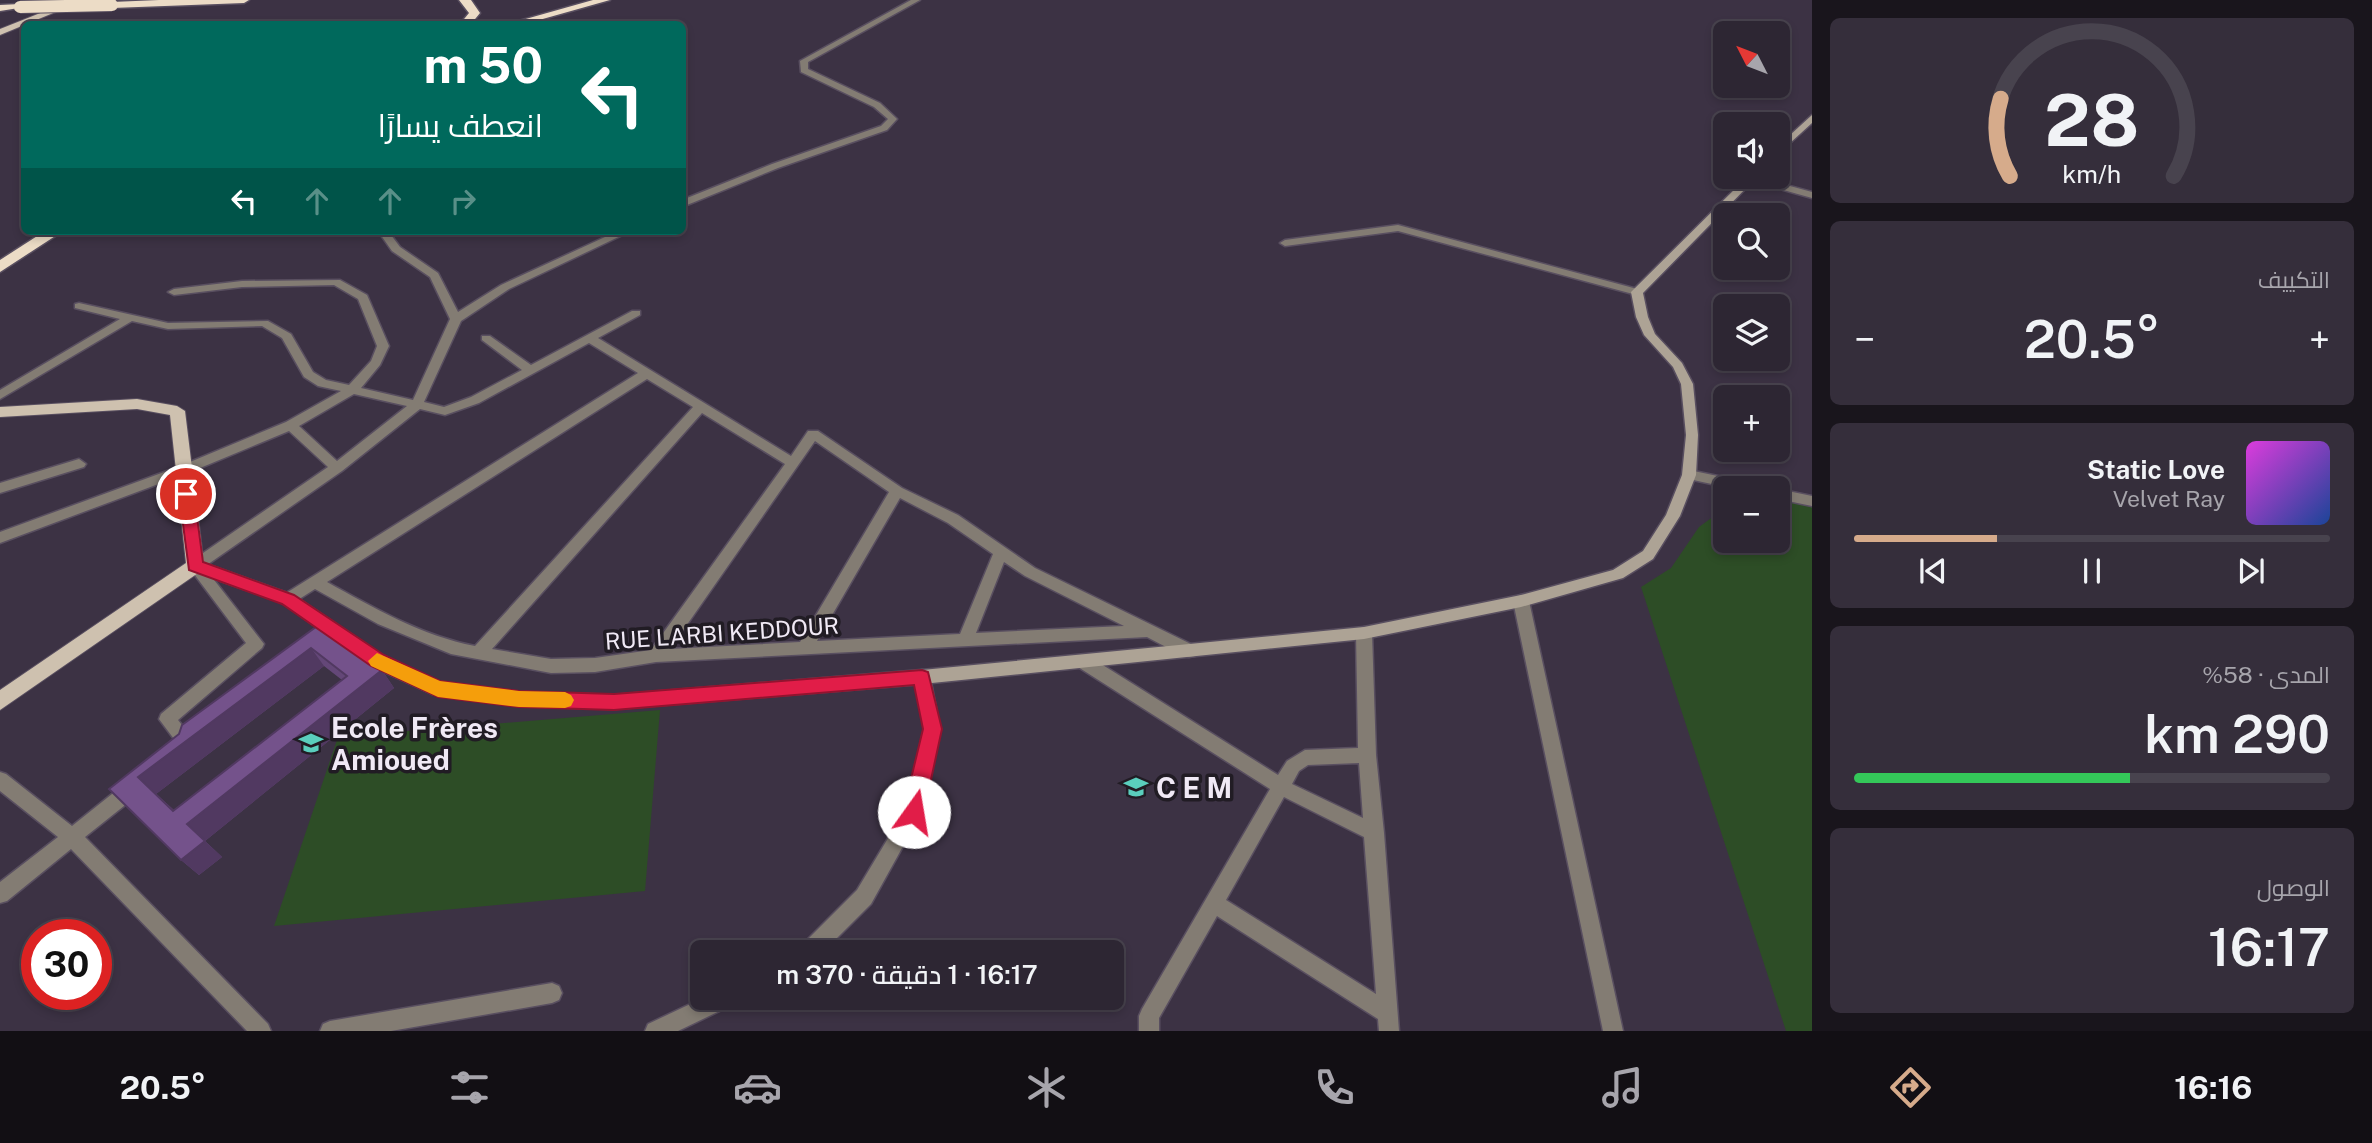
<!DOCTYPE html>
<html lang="ar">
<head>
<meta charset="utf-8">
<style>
  :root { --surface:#2d2633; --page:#352e3b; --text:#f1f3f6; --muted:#a7a5ac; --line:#48434e; --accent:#d6ab8b }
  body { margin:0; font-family:"Public Sans",Cairo,sans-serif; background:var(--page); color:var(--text); direction:rtl; height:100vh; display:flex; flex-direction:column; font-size:26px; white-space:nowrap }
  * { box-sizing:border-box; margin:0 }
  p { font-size:23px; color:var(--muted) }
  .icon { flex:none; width:38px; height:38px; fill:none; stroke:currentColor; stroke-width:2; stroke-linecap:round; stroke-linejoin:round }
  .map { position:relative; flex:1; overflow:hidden; direction:ltr }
  .side { display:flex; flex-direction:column; gap:18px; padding:18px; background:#19151c; width:560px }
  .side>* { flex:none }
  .top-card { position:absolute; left:21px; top:21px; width:665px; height:214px; border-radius:10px; box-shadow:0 4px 10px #0003,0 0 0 2px var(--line); direction:rtl; background:#00695c; color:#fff; overflow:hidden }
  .needle { width:46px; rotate:312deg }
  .fabs { position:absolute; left:1713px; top:21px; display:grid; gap:14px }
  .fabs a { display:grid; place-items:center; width:77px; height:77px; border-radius:10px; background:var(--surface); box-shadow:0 4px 10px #0003,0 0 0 2px var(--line); font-size:35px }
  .speed { position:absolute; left:21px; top:919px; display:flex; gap:14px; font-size:35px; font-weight:700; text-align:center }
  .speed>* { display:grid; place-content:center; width:91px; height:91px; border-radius:50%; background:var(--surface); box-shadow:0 4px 10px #0003,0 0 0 2px var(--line); line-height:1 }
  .speed .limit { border:10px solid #d22; background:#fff; color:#111 }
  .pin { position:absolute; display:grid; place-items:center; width:60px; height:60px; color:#fff; margin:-30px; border:4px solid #fff; border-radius:50%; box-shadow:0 2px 7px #0007 }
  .me { position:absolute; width:77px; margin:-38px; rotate:13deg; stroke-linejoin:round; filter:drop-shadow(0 0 5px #0008) }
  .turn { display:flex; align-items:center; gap:24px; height:147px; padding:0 28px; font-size:32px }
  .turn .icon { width:91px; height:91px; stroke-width:2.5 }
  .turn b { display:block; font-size:49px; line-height:60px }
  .lanes { display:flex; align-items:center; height:66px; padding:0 28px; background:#0003; justify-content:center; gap:35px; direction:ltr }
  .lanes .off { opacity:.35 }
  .big { font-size:52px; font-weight:600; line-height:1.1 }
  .side .card { flex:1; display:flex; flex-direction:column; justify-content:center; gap:10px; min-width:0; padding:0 24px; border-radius:10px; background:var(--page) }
  .side .dial { align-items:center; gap:0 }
  .dial svg { height:182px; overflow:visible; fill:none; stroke:var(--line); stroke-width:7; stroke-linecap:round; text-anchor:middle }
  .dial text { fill:var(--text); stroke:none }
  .song { display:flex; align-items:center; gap:21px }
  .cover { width:84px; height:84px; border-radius:10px; background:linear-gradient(135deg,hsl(300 70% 55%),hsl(220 70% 35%)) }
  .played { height:7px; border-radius:4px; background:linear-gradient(90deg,var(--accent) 30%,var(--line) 30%) }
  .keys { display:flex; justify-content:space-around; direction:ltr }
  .heat { display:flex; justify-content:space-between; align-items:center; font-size:38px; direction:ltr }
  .charge { height:10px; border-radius:5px; background:linear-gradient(90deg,#34c759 58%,var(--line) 0) }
  .trip { position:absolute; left:690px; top:940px; width:434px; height:70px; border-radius:10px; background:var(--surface); box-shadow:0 4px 10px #0003,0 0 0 2px var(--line); font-weight:600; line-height:70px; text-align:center; direction:rtl }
  .dock { display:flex; height:112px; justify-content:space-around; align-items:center; background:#120f14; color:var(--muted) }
  .dock .icon { width:49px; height:49px }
  .dock .active { color:var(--accent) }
  .dock b { font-size:32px; color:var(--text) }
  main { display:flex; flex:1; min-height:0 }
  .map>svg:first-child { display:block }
</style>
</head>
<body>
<main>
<section class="side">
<div class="card dial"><svg viewBox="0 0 100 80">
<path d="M14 69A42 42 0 1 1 86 69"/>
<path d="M14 69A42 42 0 0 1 10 35" stroke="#d6ab8b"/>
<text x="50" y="56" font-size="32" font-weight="700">28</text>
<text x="50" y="72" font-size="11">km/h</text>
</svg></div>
<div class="card"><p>التكييف</p>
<div class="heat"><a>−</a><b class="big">20.5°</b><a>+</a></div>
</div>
<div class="card">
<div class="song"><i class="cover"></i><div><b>Static Love</b><p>Velvet Ray</p></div></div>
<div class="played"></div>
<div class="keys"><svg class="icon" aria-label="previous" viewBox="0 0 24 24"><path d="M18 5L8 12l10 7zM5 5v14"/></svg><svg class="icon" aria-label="pause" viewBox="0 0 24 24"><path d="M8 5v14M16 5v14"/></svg><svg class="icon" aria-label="next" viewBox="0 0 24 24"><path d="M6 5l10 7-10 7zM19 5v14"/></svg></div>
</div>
<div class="card"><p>المدى · 58%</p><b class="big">290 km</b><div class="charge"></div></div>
<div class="card"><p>الوصول</p><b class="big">16:17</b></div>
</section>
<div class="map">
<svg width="1812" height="1031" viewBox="0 0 1812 1031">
  <rect width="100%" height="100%" fill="#3c3244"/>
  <g fill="#2d4d26">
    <path d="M 1778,499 L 1812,507 L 1812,1031 L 1786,1031 L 1641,587 L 1671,568 L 1699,527 L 1725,508 L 1726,541 L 1778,541 Z"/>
    <path d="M 660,710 L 645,891 L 274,926 L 338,737 Z"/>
  </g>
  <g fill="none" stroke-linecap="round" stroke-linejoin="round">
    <g stroke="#594f60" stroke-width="3">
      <g id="minor">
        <path d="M 911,0 L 920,0 L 808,62 L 808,69 L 880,103 L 897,119 L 887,130 L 778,168 L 682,207 L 682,200 L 772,164 L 881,126 L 888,119 L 874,107 L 801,72 L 800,61 Z"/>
        <path d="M 1747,177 L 1757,177 L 1812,192 L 1812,198 L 1748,180 Z"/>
        <path d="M 1398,225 L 1641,290 L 1643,292 L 1637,295 L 1633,294 L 1398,231 L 1285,246 L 1280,243 L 1285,240 Z"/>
        <path d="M 378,231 L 388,231 L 400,247 L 438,273 L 458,312 L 501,285 L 618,231 L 631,231 L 509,289 L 461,321 L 424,402 L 444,407 L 471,397 L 522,370 L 482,340 L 482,336 L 490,336 L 531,365 L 632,311 L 640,311 L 640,315 L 598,338 L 791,456 L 808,431 L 818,431 L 902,488 L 958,515 L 1035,568 L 1195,646 L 1197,651 L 1195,656 L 1189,657 L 1183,656 L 1147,637 L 656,662 L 595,672 L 551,673 L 451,654 L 378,624 L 315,589 L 293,603 L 283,603 L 280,599 L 283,595 L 638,373 L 589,343 L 479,403 L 445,415 L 420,409 L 342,471 L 204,567 L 264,644 L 262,648 L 178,720 L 197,744 C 193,752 187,756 178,752 L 175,747 L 177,743 L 159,719 L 161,714 L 246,643 L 188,566 L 190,562 L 328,467 L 289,431 L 188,473 L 0,543 L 0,532 L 178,467 L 286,422 L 341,391 L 318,386 L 304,377 L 282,338 L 262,326 L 168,329 L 132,321 L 0,399 L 0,390 L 120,319 L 75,308 L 75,304 L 79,303 L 168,323 L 268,321 L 291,334 L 313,372 L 326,380 L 349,385 L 371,361 L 377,346 L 358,299 L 334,285 L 242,287 L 174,295 L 168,292 L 174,289 L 242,281 L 340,280 L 367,295 L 389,346 L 380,365 L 361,388 L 413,400 L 450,319 L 430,277 L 392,251 ZM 647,379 L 693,407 L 475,646 C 422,636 374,608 327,582 ZM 354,394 L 407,406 L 337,461 L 299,426 ZM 702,413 L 785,464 L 651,650 L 595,658 L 551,659 L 492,649 ZM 815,441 L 889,492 L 800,642 L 670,649 ZM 900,498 L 948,523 L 993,554 L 960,634 L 817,641 ZM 1004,562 L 1025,576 L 1124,626 L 976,633 Z"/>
        <path d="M 79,459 L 86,464 L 84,467 L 0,493 L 0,483 Z"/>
        <path d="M 1689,470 L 1751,483 L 1758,488 L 1730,488 L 1684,478 L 1682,475 Z"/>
        <path d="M 1778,489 L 1812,496 L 1812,506 L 1778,499 Z"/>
        <path d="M 1521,595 L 1526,597 L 1529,601 L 1623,1031 L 1603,1031 L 1513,601 L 1516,597 Z"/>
        <path d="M 1364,627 L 1370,629 L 1372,633 L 1376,755 L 1384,833 L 1399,1031 L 1379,1031 L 1378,1019 L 1217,916 L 1159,1018 L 1159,1031 L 1139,1031 L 1139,1016 L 1142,1009 L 1270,789 L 1078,667 L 1076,662 L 1078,657 L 1084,655 L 1090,657 L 1278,775 L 1287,761 L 1305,750 L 1358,748 L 1356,633 L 1358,629 ZM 1359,763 L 1363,818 L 1292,784 L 1299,771 L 1308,765 ZM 1284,797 L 1364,837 L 1376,994 L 1226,900 Z"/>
        <path d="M 922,670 L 928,672 L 930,677 L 940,729 L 922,812 L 871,904 L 823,952 L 799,952 L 802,945 L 857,890 L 905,810 L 924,729 L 914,677 L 916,672 Z"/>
        <path d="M 0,772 L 6,774 L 72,826 L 127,782 L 133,780 L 139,782 L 142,788 L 139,794 L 85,837 L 268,1024 L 271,1031 L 247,1031 L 71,849 L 7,901 L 0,903 L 0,882 L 58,837 L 0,791 Z"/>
        <path d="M 552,983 L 559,986 L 562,993 L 559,1000 L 552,1003 L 391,1031 L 320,1031 L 323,1024 L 330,1021 Z"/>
        <path d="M 703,998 L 735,998 L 732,1005 L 678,1031 L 645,1031 L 648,1024 Z"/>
      </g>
    </g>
    <g stroke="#594f60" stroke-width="3">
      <g id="secondary">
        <path d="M 1812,115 L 1812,123 L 1778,154 L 1778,146 Z"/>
        <path d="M 1747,177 L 1757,177 L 1643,293 L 1648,317 L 1655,334 L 1682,363 L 1693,384 L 1698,435 L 1696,475 L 1680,516 L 1653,559 L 1623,578 L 1521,607 L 1364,639 L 922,684 L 614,709 L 519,706 L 432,694 L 371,666 L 283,603 L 190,570 L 188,566 L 190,562 L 195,560 L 293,595 L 383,656 L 440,682 L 519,692 L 614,695 L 922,670 L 1364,627 L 1521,595 L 1613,570 L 1643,551 L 1666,515 L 1682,475 L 1686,435 L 1681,384 L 1673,367 L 1644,335 L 1636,317 L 1631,292 Z"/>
      </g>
    </g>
    <g stroke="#594f60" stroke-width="2">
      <g id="primary">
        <path d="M 68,2 L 75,4 L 0,35 L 0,29 Z"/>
        <path d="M 137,399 L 177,406 L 185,411 L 204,566 L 201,571 L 0,710 L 0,690 L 186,563 L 170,415 L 137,409 L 0,417 L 0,407 Z"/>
      </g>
    </g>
    <g stroke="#594f60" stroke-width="3">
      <g id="motorway">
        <path d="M 159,0 L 249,0 L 244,3 L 112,8 L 107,5 L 112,2 Z"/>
        <path d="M 459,0 L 471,0 L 480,13 L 471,24 L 460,24 L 469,13 Z"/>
        <path d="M 593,0 L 610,0 L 525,24 L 508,24 Z"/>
        <path d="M 0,5 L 20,4 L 25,7 L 0,11 Z"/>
        <path d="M 45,231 L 63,231 L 0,272 L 0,260 Z"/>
      </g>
    </g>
    <use href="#minor" fill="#837c73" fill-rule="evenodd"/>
    <use href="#secondary" fill="#ada395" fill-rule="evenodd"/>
    <use href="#primary" fill="#cec1af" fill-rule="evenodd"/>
    <use href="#motorway" fill="#ecdcc6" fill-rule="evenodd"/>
    <g stroke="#594f60" stroke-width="14" stroke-linecap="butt">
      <path id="motorway-bridge" d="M 20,7 L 112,5"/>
    </g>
    <use href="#motorway-bridge" stroke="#ecdcc6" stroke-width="12"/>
  </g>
  <path fill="#644778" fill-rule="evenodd" d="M 320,624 L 382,670 L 394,688 L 205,841 L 222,857 L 199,875 L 181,860 L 109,789 ZM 324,666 L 342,680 L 174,810 L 156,794 Z"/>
  <path fill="#513961" d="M 311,648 L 324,666 L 156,794 L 188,824 L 382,670 L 394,688 L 205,841 L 222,857 L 199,875 L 181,860 L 138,777 Z"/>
  <path fill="#74528b" stroke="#513961" stroke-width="2" fill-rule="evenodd" d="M 320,624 L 382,670 L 187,824 L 205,841 L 181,860 L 109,789 L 179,734 L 182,725 ZM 311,648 L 347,676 L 173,811 L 138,777 Z"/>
  <path fill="#e11d48" stroke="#92132f" stroke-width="2" d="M 186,488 L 194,494 L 203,562 L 294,595 L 384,655 L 440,681 L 519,691 L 614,694 L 922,670 L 928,672 L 942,729 L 924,812 L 921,819 L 914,822 L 906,819 L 903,812 L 923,729 L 914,685 L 614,710 L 519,707 L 438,697 L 371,666 L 282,604 L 189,570 L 179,494 Z"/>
  <path fill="#f59e0b" d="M 377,653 L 440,681 L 519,691 L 565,692 L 571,695 L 574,700 L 571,706 L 565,708 L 519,707 L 438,697 L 371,666 L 368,661 Z"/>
  <defs>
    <g id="school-bare" transform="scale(1.89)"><path d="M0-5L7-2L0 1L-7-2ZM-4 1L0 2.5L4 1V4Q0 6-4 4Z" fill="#5acebd" stroke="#211c24" stroke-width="2.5" paint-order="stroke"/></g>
  </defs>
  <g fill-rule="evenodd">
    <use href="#school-bare" x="311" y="743"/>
    <use href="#school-bare" x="1136" y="787"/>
  </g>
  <g text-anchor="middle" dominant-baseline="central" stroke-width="7" stroke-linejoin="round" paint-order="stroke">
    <g font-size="23" fill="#f0e9f5" stroke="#211c24">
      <text transform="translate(722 633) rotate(-4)">RUE LARBI KEDDOUR</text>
    </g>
    <g font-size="28" font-weight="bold" fill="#f0e9f5" stroke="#211c24" text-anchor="start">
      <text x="331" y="727">Ecole Frères<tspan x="331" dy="32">Amioued</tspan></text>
      <text x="1156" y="787">C E M</text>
    </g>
  </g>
</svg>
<div class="fabs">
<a><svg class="needle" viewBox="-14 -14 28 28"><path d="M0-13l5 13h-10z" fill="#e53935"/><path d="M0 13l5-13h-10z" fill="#a7a5ac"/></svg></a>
<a><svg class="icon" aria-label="sound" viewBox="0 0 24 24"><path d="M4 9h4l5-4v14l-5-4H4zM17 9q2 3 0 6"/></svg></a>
<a><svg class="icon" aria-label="search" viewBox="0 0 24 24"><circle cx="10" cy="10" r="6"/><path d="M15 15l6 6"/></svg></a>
<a><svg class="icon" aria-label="layers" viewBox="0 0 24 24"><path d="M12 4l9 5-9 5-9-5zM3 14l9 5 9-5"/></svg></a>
<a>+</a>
<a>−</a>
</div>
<div class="speed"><div class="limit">30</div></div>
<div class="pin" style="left:186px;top:494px;background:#d93025"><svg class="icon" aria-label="arrive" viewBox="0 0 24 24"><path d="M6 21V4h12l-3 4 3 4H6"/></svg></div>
<svg class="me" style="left:914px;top:812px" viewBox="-20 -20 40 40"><circle r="19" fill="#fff"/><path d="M0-13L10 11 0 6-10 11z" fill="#e11d48"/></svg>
<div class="trip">16:17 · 1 دقيقة · 370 m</div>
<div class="top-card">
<div class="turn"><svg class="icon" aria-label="left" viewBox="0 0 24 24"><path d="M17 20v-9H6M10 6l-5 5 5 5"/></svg><div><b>50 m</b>انعطف يسارًا</div></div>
<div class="lanes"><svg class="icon" aria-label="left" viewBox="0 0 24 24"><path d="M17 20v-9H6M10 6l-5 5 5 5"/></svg><svg class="icon off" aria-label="ahead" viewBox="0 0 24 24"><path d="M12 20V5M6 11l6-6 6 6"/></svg><svg class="icon off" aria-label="ahead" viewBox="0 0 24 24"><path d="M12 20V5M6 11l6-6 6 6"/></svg><svg class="icon off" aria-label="right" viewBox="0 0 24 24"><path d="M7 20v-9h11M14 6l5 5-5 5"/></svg></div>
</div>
</div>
</main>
<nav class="dock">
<b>16:16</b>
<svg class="icon active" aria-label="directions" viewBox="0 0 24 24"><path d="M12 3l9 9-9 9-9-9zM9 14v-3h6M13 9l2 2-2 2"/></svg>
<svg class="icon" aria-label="music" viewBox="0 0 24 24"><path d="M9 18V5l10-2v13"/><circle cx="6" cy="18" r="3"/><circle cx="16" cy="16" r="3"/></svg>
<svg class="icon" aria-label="phone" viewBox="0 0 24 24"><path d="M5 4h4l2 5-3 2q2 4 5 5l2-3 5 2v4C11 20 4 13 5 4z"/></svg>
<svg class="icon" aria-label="climate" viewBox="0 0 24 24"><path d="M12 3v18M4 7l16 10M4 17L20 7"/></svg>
<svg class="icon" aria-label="car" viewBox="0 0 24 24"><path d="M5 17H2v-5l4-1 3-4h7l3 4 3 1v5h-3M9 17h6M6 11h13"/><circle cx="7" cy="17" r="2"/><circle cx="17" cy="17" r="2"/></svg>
<svg class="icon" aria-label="filters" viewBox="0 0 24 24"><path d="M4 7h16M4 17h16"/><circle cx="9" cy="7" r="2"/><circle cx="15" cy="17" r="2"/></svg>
<b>20.5°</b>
</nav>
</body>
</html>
